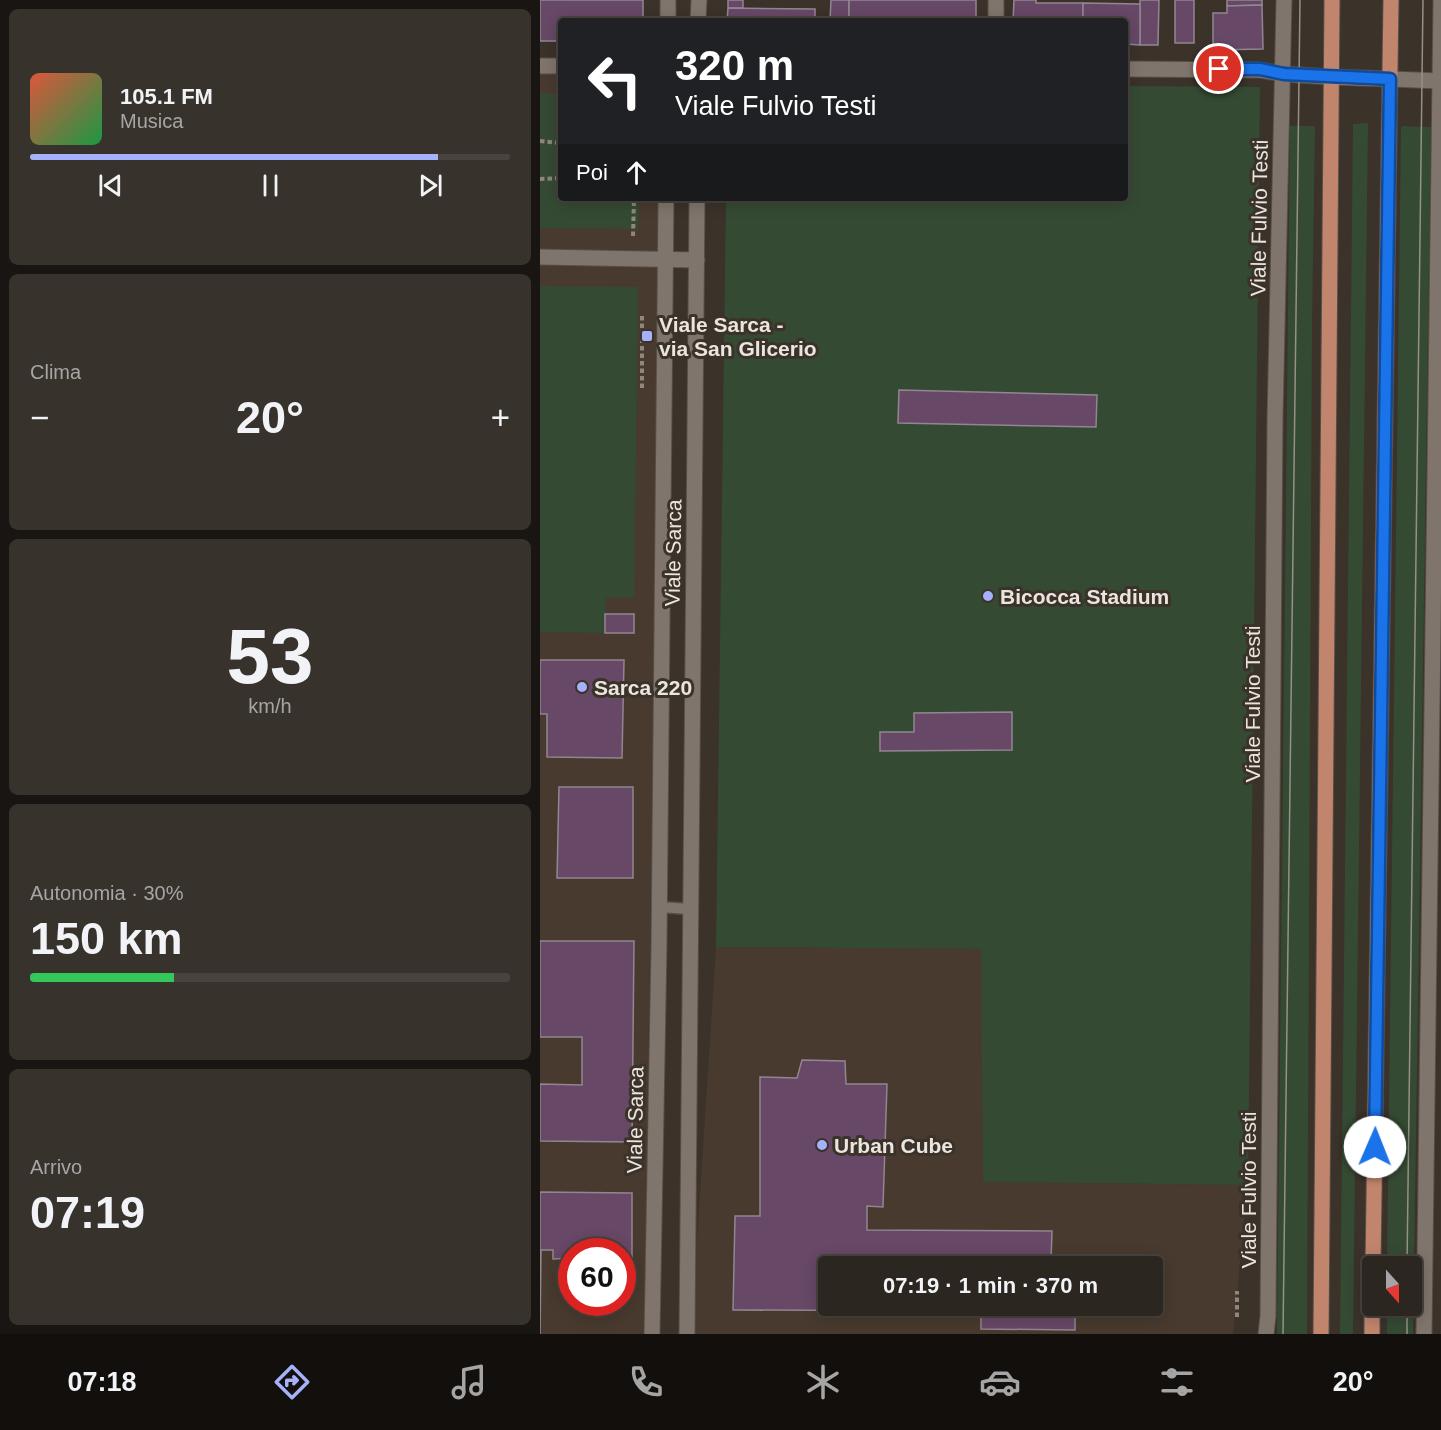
<!DOCTYPE html>
<html lang="it">
<head>
<meta charset="utf-8">
<style>
  :root { --surface:#2c2620; --page:#38322d; --text:#f1f3f6; --muted:#a6a5a5; --line:#48433e; --accent:#a6b1fc }
  body { margin:0; font-family:Helvetica,sans-serif; background:var(--page); color:var(--text); height:100vh; display:flex; flex-direction:column; font-size:22px; white-space:nowrap }
  * { box-sizing:border-box; margin:0 }
  p { font-size:20px; color:var(--muted) }
  .icon { flex:none; width:33px; height:33px; fill:none; stroke:currentColor; stroke-width:2; stroke-linecap:round; stroke-linejoin:round }
  .map { position:relative; flex:1; overflow:hidden }
  .panel { display:flex; flex-direction:column; gap:9px; padding:9px; background:#181512; width:540px }
  .panel>* { flex:none }
  .banner { position:absolute; left:18px; top:18px; width:570px; height:183px; border-radius:6px; box-shadow:0 3px 15px #0003,0 0 0 2px var(--line); background:#202124; color:#fff; overflow:hidden }
  .needle { width:39px; rotate:159deg }
  .controls { position:absolute; left:822px; top:1256px; display:grid; gap:12px }
  .controls a { display:grid; place-items:center; width:60px; height:60px; border-radius:6px; background:var(--surface); box-shadow:0 3px 15px #0003,0 0 0 2px var(--line); font-size:30px }
  .speed { position:absolute; left:18px; top:1238px; display:flex; gap:12px; font-size:30px; font-weight:700; text-align:center }
  .speed>* { display:grid; place-content:center; width:78px; height:78px; border-radius:50%; background:var(--surface); box-shadow:0 3px 15px #0003,0 0 0 2px var(--line); line-height:1 }
  .speed .limit { border:9px solid #d22; background:#fff; color:#111 }
  .pin { position:absolute; display:grid; place-items:center; width:51px; height:51px; color:#fff; margin:-26px; border:3px solid #fff; border-radius:50%; box-shadow:0 2px 6px #0007 }
  .me { position:absolute; width:66px; margin:-33px; rotate:1deg; stroke-linejoin:round; filter:drop-shadow(0 0 4px #0008) }
  .turn { display:flex; align-items:center; gap:21px; height:126px; padding:0 18px; font-size:27px }
  .turn .icon { width:78px; height:78px; stroke-width:2.5 }
  .turn b { display:block; font-size:42px; line-height:51px }
  .then { display:flex; align-items:center; height:57px; padding:0 18px; background:#0003; gap:12px; font-size:22px }
  .big { font-size:45px; font-weight:600; line-height:1.1 }
  .panel .card { flex:1; display:flex; flex-direction:column; justify-content:center; gap:9px; min-width:0; padding:0 21px; border-radius:9px; background:var(--page) }
  .panel .dial { align-items:center; gap:0 }
  .dial b { font-size:78px; line-height:1 }
  .song { display:flex; align-items:center; gap:18px }
  .cover { width:72px; height:72px; border-radius:9px; background:linear-gradient(135deg,hsl(10 70% 55%),hsl(140 70% 35%)) }
  .played { height:6px; border-radius:3px; background:linear-gradient(90deg,var(--accent) 85%,var(--line) 85%) }
  .keys { display:flex; justify-content:space-around; direction:ltr }
  .heat { display:flex; justify-content:space-between; align-items:center; font-size:33px; direction:ltr }
  .charge { height:9px; border-radius:4px; background:linear-gradient(90deg,#34c759 30%,var(--line) 0) }
  .trip { position:absolute; left:278px; top:1256px; width:345px; height:60px; border-radius:6px; background:var(--surface); box-shadow:0 3px 15px #0003,0 0 0 2px var(--line); font-weight:600; line-height:60px; text-align:center }
  .tab-bar { display:flex; height:96px; justify-content:space-around; align-items:center; background:#120f0d; color:var(--muted) }
  .tab-bar .icon { width:42px; height:42px }
  .tab-bar .on { color:var(--accent) }
  .tab-bar b { font-size:27px; color:var(--text) }
  main { display:flex; flex:1; min-height:0 }
  .map>svg:first-child { display:block }
</style>
</head>
<body>
<main>
<section class="panel">
<div class="card">
<div class="song"><i class="cover"></i><div><b>105.1 FM</b><p>Musica</p></div></div>
<div class="played"></div>
<div class="keys"><svg class="icon" aria-label="previous" viewBox="0 0 24 24"><path d="M18 5L8 12l10 7zM5 5v14"/></svg><svg class="icon" aria-label="pause" viewBox="0 0 24 24"><path d="M8 5v14M16 5v14"/></svg><svg class="icon" aria-label="next" viewBox="0 0 24 24"><path d="M6 5l10 7-10 7zM19 5v14"/></svg></div>
</div>
<div class="card"><p>Clima</p>
<div class="heat"><a>−</a><b class="big">20°</b><a>+</a></div>
</div>
<div class="card dial"><b>53</b><p>km/h</p></div>
<div class="card"><p>Autonomia · 30%</p><b class="big">150 km</b><div class="charge"></div></div>
<div class="card"><p>Arrivo</p><b class="big">07:19</b></div>
</section>
<div class="map">
<svg width="901" height="1334" viewBox="0 0 901 1334">
  <rect width="100%" height="100%" fill="#3b322a"/>
  <g fill="#483a2e" fill-rule="evenodd">
    <path d="M 0,74 L 21,74 L 21,198 L 122,198 L 104,1334 L 0,1334 ZM 32,1251 L 82,1251 L 82,1302 L 32,1302 Z"/>
    <path d="M 176,947 L 442,949 L 443,1182 L 708,1185 L 693,1334 L 151,1334 ZM 288,1266 L 612,1266 L 612,1305 L 288,1305 Z"/>
  </g>
  <g fill="#354a33">
    <path d="M 585,86 L 720,87 L 708,1185 L 443,1182 L 441,949 L 176,947 L 186,198 L 585,198 Z"/>
    <path d="M 0,93 L 21,94 L 21,198 L 99,198 L 98,229 L 0,228 Z"/>
    <path d="M 828,123 L 813,1334 L 800,1334 L 813,124 Z"/>
    <path d="M 750,126 L 775,126 L 772,326 L 767,1334 L 737,1334 Z"/>
    <path d="M 861,126 L 891,127 L 873,1334 L 847,1334 L 847,1305 L 872,1305 L 872,1266 L 847,1266 Z"/>
    <path d="M 0,286 L 98,287 L 94,597 L 66,598 L 65,633 L 0,632 Z"/>
  </g>
  <g fill="#674867" stroke="#918691" stroke-width="1.5">
    <path d="M 0,0 L 103,0 L 103,21 L 21,21 L 21,41 L 0,41 Z"/>
    <rect x="188" y="0" width="15" height="8"/>
    <path d="M 291,0 L 309,0 L 309,21 L 290,21 Z"/>
    <rect x="309" y="0" width="127" height="21"/>
    <path d="M 474,0 L 496,0 L 496,3 L 543,3 L 543,21 L 473,21 Z"/>
    <path d="M 600,0 L 619,0 L 618,45 L 600,45 Z"/>
    <rect x="635" y="0" width="19" height="43"/>
    <path d="M 687,0 L 722,0 L 722,5 L 687,6 Z"/>
    <path d="M 543,3 L 600,4 L 600,45 L 585,44 L 585,21 L 543,21 Z"/>
    <path d="M 722,5 L 723,49 L 673,50 L 673,13 L 687,13 L 687,6 Z"/>
    <path d="M 188,8 L 275,9 L 275,21 L 187,21 Z"/>
    <path d="M 359,390 L 557,395 L 556,427 L 358,423 Z"/>
    <rect x="65" y="614" width="29" height="19"/>
    <path d="M 0,660 L 84,660 L 82,758 L 7,757 L 7,714 L 0,714 Z"/>
    <path d="M 472,712 L 472,750 L 340,751 L 340,732 L 374,732 L 374,713 Z"/>
    <path d="M 19,787 L 93,787 L 93,878 L 17,878 Z"/>
    <path d="M 0,941 L 94,941 L 92,1142 L 0,1141 L 0,1084 L 42,1085 L 42,1037 L 0,1037 Z"/>
    <path d="M 262,1060 L 305,1061 L 306,1084 L 347,1084 L 343,1207 L 327,1206 L 327,1230 L 512,1231 L 511,1261 L 536,1261 L 536,1266 L 288,1266 L 288,1305 L 535,1305 L 535,1330 L 441,1329 L 441,1311 L 193,1310 L 195,1216 L 220,1216 L 220,1077 L 257,1078 Z"/>
    <path d="M 0,1192 L 92,1193 L 92,1264 L 82,1264 L 82,1251 L 32,1251 L 32,1258 L 13,1259 L 13,1250 L 1,1250 L 0,1334 Z"/>
  </g>
  <g fill="none" stroke-linecap="round" stroke-linejoin="round">
    <g stroke="#564f48" stroke-width="13">
      <path id="service" d="M 119,907 L 150,909"/>
    </g>
    <g stroke="#564f48" stroke-width="17">
      <g id="minor">
        <path d="M 456,21 L 456,0"/>
        <path d="M 0,66 L 21,66"/>
        <path d="M 585,69 L 720,70 L 743,74 L 792,77"/>
        <path d="M 0,257 L 157,260"/>
        <path d="M 726,1334 L 728,1316 L 735,419 L 744,0"/>
        <path d="M 884,1334 L 901,0"/>
      </g>
    </g>
    <g stroke="#564f48" stroke-width="17">
      <g id="tertiary">
        <path d="M 128,21 L 128,0"/>
        <path d="M 158,21 L 159,0"/>
        <path d="M 850,79 L 901,81"/>
        <path d="M 112,1334 L 119,945 L 126,198"/>
        <path d="M 147,1334 L 157,198"/>
      </g>
    </g>
    <g stroke="#564f48" stroke-width="17">
      <g id="primary">
        <path d="M 792,77 L 850,79"/>
        <path d="M 833,1266 L 851,0"/>
        <path d="M 781,1334 L 792,0"/>
        <path d="M 832,1334 L 832,1283"/>
      </g>
    </g>
    <g stroke="#8e8780" stroke-width="4" stroke-dasharray="4.5 3" stroke-linecap="butt">
      <path d="M 0,141 L 21,143"/>
      <path d="M 0,179 L 21,178"/>
      <path d="M 93,236 L 94,198"/>
      <path d="M 102,388 L 102,313"/>
      <path d="M 697,1317 L 697,1291"/>
    </g>
    <use href="#service" stroke="#80756c" stroke-width="10"/>
    <use href="#minor" stroke="#80756c" stroke-width="15"/>
    <use href="#tertiary" stroke="#80756c" stroke-width="15"/>
    <use href="#primary" stroke="#c1856d" stroke-width="15"/>
    <g stroke="#979089" stroke-width="1.5">
      <path d="M 867,1266 L 883,0"/>
      <path d="M 743,1334 L 760,0"/>
      <path d="M 867,1334 L 867,1305"/>
    </g>
  </g>
  <g fill="none" stroke-linecap="round" stroke-linejoin="round">
    <g stroke="#114b97" stroke-width="15">
      <path id="route" d="M 679,69 L 720,69 L 744,74 L 850,79 L 835,1147"/>
    </g>
    <use href="#route" stroke="#1a73e8" stroke-width="10"/>
  </g>
  <g fill="#a6b1fc" stroke="#3b322a" stroke-width="2">
    <rect x="101" y="330" width="12" height="12" rx="3"/>
    <circle cx="448" cy="596" r="6"/>
    <circle cx="42" cy="687" r="6"/>
    <circle cx="282" cy="1145" r="6"/>
  </g>
  <g text-anchor="middle" dominant-baseline="central" stroke-width="6" stroke-linejoin="round" paint-order="stroke">
    <g font-size="21" fill="#ebe5e0" stroke="#3b322a">
      <text transform="translate(719 218) rotate(-89)">Viale Fulvio Testi</text>
      <text transform="translate(133 553) rotate(-89)">Viale Sarca</text>
      <text transform="translate(712 704) rotate(-90)">Viale Fulvio Testi</text>
      <text transform="translate(95 1120) rotate(-89)">Viale Sarca</text>
      <text transform="translate(708 1190) rotate(-90)">Viale Fulvio Testi</text>
    </g>
    <g font-size="21" font-weight="bold" fill="#ebe5e0" stroke="#3b322a" text-anchor="start">
      <text x="119" y="324">Viale Sarca -<tspan x="119" dy="24">via San Glicerio</tspan></text>
      <text x="460" y="596">Bicocca Stadium</text>
      <text x="54" y="687">Sarca 220</text>
      <text x="294" y="1145">Urban Cube</text>
    </g>
  </g>
</svg>
<div class="controls">
<a><svg class="needle" viewBox="-14 -14 28 28"><path d="M0-13l5 13h-10z" fill="#e53935"/><path d="M0 13l5-13h-10z" fill="#a6a5a5"/></svg></a>
</div>
<div class="speed"><div class="limit">60</div></div>
<div class="pin" style="left:679px;top:69px;background:#d93025"><svg class="icon" aria-label="arrive" viewBox="0 0 24 24"><path d="M6 21V4h12l-3 4 3 4H6"/></svg></div>
<svg class="me" style="left:835px;top:1147px" viewBox="-20 -20 40 40"><circle r="19" fill="#fff"/><path d="M0-13L10 11 0 6-10 11z" fill="#1a73e8"/></svg>
<div class="trip">07:19 · 1 min · 370 m</div>
<div class="banner">
<div class="turn"><svg class="icon" aria-label="left" viewBox="0 0 24 24"><path d="M17 20v-9H6M10 6l-5 5 5 5"/></svg><div><b>320 m</b>Viale Fulvio Testi</div></div>
<div class="then">Poi<svg class="icon" aria-label="ahead" viewBox="0 0 24 24"><path d="M12 20V5M6 11l6-6 6 6"/></svg></div>
</div>
</div>
</main>
<nav class="tab-bar">
<b>07:18</b>
<svg class="icon on" aria-label="directions" viewBox="0 0 24 24"><path d="M12 3l9 9-9 9-9-9zM9 14v-3h6M13 9l2 2-2 2"/></svg>
<svg class="icon" aria-label="music" viewBox="0 0 24 24"><path d="M9 18V5l10-2v13"/><circle cx="6" cy="18" r="3"/><circle cx="16" cy="16" r="3"/></svg>
<svg class="icon" aria-label="phone" viewBox="0 0 24 24"><path d="M5 4h4l2 5-3 2q2 4 5 5l2-3 5 2v4C11 20 4 13 5 4z"/></svg>
<svg class="icon" aria-label="climate" viewBox="0 0 24 24"><path d="M12 3v18M4 7l16 10M4 17L20 7"/></svg>
<svg class="icon" aria-label="car" viewBox="0 0 24 24"><path d="M5 17H2v-5l4-1 3-4h7l3 4 3 1v5h-3M9 17h6M6 11h13"/><circle cx="7" cy="17" r="2"/><circle cx="17" cy="17" r="2"/></svg>
<svg class="icon" aria-label="filters" viewBox="0 0 24 24"><path d="M4 7h16M4 17h16"/><circle cx="9" cy="7" r="2"/><circle cx="15" cy="17" r="2"/></svg>
<b>20°</b>
</nav>
</body>
</html>
